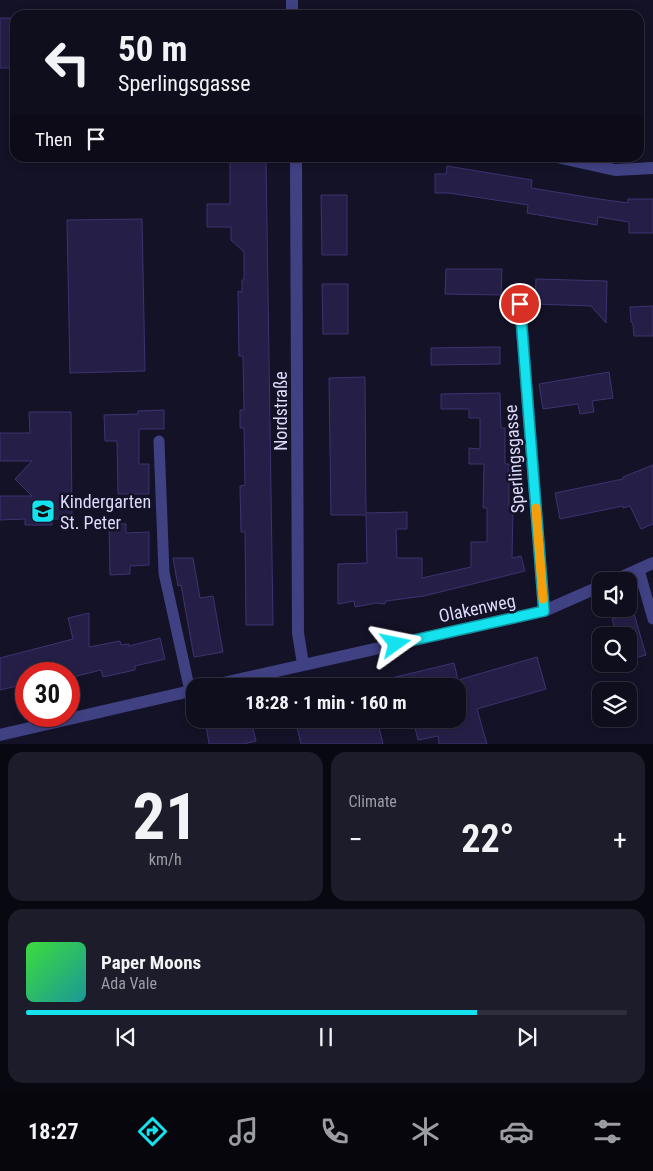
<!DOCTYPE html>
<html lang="en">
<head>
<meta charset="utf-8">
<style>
  :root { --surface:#0f0e1d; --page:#1d1c2a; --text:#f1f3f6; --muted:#9b9ca4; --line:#2f2e3b; --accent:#14e3ef }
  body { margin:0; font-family:"Roboto Condensed",sans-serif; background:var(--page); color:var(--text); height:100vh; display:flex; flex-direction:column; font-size:19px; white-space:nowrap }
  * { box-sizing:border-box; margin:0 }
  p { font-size:16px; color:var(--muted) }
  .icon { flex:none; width:28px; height:28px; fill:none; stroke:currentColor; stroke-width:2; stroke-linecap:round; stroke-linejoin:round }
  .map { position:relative; height:744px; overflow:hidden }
  .panel { display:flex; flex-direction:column; gap:8px; padding:8px; background:#080810; flex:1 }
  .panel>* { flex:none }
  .top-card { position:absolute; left:10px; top:10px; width:634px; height:152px; border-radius:15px; box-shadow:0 2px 8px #0003,0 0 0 1px var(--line); background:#0f0e1d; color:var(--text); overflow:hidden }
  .fabs { position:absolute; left:592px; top:572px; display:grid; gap:10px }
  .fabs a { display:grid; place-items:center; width:45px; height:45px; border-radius:10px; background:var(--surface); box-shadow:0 2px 8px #0003,0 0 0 1px var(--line); font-size:25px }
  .speed { position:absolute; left:15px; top:662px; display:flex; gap:10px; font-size:25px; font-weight:700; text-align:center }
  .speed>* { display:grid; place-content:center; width:65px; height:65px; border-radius:50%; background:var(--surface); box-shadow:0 2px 8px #0003,0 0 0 1px var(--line); line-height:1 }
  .speed .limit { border:8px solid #d22; background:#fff; color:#111 }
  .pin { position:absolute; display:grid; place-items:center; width:42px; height:42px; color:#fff; margin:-21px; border:2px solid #fff; border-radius:50%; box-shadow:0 1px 5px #0007 }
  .me { position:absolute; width:55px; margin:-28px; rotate:78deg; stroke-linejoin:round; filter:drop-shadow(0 0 4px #0008) }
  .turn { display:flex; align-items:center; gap:18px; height:105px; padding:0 25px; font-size:22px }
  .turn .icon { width:65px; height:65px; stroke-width:2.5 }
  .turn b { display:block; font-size:35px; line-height:42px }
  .then { display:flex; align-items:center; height:48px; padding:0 25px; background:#0003; gap:10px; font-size:19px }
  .big { font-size:38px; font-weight:700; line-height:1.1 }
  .panel .card { flex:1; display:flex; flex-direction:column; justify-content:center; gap:8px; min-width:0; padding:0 18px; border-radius:15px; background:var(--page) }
  .panel .dial { align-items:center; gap:0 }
  .dial b { font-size:65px; line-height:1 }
  .song { display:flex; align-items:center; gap:15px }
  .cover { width:60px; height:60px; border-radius:8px; background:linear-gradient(135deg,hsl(120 70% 55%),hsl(180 70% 35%)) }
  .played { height:5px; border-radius:2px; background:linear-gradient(90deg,var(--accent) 75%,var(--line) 75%) }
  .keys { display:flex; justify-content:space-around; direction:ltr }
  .heat { display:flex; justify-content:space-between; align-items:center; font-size:28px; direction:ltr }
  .panel .tiles { flex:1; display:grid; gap:8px; grid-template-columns:1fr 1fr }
  .card:last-child { grid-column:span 2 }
  .trip { position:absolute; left:186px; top:678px; width:280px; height:50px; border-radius:15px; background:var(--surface); box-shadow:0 2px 8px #0003,0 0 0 1px var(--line); font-weight:700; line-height:50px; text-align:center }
  .tab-bar { display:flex; height:80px; justify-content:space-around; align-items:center; background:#06060c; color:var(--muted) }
  .tab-bar .icon { width:35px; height:35px }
  .tab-bar .on { color:var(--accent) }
  .tab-bar b { font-size:22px; color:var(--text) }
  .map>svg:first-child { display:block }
</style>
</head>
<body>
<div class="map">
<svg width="653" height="744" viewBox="0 0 653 744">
  <rect width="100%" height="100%" fill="#141227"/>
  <g fill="#251f47" stroke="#3c3371">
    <rect x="0" y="18" width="15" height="50"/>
    <path d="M 230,158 L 266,158 L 273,625 L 246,625 L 245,532 L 241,532 L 240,486 L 245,485 L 244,428 L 240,428 L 240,410 L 244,410 L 243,356 L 239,356 L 238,291 L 242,292 L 242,280 L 244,280 L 244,252 L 231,240 L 231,227 L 207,227 L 207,204 L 230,204 Z"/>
    <path d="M 447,166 L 532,180 L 531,188 L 599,199 L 628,203 L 628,199 L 653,199 L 653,233 L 629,233 L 629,222 L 598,217 L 597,225 L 527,213 L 528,205 L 449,193 L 435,193 L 435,174 L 446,174 Z"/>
    <path d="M 321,195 L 347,195 L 347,255 L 322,255 Z"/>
    <path d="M 142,219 L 145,371 L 70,373 L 67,220 Z"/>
    <path d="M 446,269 L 502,269 L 501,295 L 445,294 Z"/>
    <path d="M 536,279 L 607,281 L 606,323 L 591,306 L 535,304 Z"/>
    <path d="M 322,284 L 348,284 L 348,334 L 323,334 Z"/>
    <path d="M 653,306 L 653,336 L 634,336 L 633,324 L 631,322 L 630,307 Z"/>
    <path d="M 491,347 L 500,347 L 500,364 L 431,365 L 431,348 Z"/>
    <path d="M 609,372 L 613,398 L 592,401 L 594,412 L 580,414 L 578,404 L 543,409 L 539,384 Z"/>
    <path d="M 365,377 L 366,513 L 407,512 L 407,529 L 396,529 L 397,558 L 422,558 L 422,578 L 471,567 L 471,542 L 487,542 L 487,508 L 483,508 L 484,464 L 469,464 L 469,448 L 480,449 L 480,418 L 469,418 L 469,409 L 441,409 L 441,394 L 500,393 L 501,428 L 505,428 L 505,464 L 509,464 L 509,509 L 513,509 L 512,558 L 521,556 L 525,571 L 424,596 L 386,601 L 385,604 L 376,603 L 355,607 L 354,601 L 338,604 L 338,564 L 367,563 L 366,515 L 331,515 L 329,378 Z"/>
    <path d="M 164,410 L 164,429 L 139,429 L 139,464 L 149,464 L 149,494 L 118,494 L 117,441 L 105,441 L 104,415 L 138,414 L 138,411 Z"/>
    <path d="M 29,412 L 71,412 L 72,519 L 52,519 L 52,525 L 25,525 L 25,519 L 0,520 L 0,496 L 32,496 L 15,479 L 32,461 L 0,461 L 0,433 L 30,433 Z"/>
    <path d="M 653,465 L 653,524 L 641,529 L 630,506 L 623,508 L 623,506 L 560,519 L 555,493 L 623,479 L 623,477 Z"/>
    <path d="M 109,524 L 126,524 L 126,533 L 149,532 L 149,565 L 130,566 L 130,574 L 110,575 Z"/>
    <path d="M 173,558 L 193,558 L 200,598 L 213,596 L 223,652 L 194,657 L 181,585 L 178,586 Z"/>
    <path d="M 633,610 L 646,655 L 629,660 L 629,636 L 617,636 L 612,619 L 629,615 L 629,611 Z"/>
    <path d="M 89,613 L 89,647 L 120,641 L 121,645 L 129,644 L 129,646 L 160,638 L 165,659 L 135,666 L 135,670 L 103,677 L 101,670 L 69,678 L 69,674 L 26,674 L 26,684 L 0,690 L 0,658 L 73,639 L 68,618 Z"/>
    <path d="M 537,657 L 546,689 L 477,709 L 487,744 L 439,744 L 438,736 L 418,740 L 413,719 L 458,719 L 458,686 L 384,686 L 383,680 L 454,663 L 458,680 Z"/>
    <path d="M 205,719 L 235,719 L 235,721 L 251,720 L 256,741 L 244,744 L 209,744 Z"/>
    <path d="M 295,719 L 377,719 L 383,744 L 301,744 Z"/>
  </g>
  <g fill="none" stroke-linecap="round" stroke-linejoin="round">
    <g stroke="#404183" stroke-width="11">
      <path d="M 159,441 L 164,573 L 190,691"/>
      <path d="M 639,570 L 653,619"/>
    </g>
    <g stroke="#404183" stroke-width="12">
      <path d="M 292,0 L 292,15"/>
      <path d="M 296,158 L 298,633 L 303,664"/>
      <path d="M 561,158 L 615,170 L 653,168"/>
      <path d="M 520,304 L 544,611"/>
      <path d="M 613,581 L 653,563"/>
      <path d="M 210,686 L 544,611 L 601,586"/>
      <path d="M 0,735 L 195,690"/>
    </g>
  </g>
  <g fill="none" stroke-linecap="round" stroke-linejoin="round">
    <g stroke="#0d949b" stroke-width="12">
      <path id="route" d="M 396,644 L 544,611 L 520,304"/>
    </g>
    <use href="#route" stroke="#14e3ef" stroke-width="9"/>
    <path stroke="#f59e0b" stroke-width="9" d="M 536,508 L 543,599"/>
  </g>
  <defs>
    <g id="school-square" transform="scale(1.25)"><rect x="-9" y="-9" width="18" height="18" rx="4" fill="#14e3ef" stroke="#141227"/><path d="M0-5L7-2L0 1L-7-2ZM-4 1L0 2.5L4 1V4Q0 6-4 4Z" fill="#111"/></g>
  </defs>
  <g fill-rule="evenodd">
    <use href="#school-square" x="43" y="511"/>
  </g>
  <g text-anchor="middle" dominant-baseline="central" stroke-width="5" stroke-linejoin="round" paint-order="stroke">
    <g font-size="18" fill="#dddafc" stroke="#141227">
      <text transform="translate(280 411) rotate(-90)">Nordstraße</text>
      <text transform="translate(514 459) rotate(-94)">Sperlingsgasse</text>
      <text transform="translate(477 608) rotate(-12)">Olakenweg</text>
    </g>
    <g font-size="18" fill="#dddafc" stroke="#141227" text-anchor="start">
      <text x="60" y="501">Kindergarten<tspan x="60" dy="21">St. Peter</tspan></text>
    </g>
  </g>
</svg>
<div class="fabs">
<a><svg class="icon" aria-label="sound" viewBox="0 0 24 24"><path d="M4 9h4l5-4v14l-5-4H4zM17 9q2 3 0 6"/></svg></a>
<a><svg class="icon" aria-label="search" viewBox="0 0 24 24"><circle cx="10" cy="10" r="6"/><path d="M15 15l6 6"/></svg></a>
<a><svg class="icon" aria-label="layers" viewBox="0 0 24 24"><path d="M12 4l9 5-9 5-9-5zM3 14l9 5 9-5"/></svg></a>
</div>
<div class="speed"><div class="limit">30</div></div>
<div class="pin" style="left:520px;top:304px;background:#d93025"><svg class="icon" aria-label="arrive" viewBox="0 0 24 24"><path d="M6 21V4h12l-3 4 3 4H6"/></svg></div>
<svg class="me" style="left:396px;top:644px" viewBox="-20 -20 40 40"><path d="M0-17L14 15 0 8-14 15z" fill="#14e3ef" stroke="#fff" stroke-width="4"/></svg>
<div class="trip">18:28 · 1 min · 160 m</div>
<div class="top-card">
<div class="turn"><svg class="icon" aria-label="left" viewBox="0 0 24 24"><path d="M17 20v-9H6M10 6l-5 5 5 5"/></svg><div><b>50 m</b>Sperlingsgasse</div></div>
<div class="then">Then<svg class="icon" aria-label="arrive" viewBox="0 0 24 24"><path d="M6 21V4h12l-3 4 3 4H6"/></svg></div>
</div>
</div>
<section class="panel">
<div class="tiles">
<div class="card dial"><b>21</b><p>km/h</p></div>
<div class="card"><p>Climate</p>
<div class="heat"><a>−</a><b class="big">22°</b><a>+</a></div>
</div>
<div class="card">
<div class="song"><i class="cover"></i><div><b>Paper Moons</b><p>Ada Vale</p></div></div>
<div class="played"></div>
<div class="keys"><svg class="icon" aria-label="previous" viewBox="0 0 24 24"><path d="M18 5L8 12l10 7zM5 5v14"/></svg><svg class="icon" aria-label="pause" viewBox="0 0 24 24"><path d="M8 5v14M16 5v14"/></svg><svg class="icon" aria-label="next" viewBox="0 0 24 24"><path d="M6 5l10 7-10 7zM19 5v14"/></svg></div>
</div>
</div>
</section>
<nav class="tab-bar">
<b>18:27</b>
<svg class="icon on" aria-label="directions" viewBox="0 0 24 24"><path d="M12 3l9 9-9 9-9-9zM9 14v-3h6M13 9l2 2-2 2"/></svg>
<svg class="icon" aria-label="music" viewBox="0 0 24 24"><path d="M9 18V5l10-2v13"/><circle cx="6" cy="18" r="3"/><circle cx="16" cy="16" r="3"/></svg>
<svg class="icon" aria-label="phone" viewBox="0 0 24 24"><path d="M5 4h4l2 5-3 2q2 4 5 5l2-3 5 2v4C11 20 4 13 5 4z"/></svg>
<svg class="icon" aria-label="climate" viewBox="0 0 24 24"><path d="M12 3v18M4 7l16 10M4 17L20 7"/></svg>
<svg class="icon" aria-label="car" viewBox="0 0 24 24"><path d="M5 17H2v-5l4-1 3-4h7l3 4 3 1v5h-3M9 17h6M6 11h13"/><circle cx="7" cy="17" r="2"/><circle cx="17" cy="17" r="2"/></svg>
<svg class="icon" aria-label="filters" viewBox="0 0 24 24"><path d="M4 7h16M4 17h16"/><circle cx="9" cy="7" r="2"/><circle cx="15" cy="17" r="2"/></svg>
</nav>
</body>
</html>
